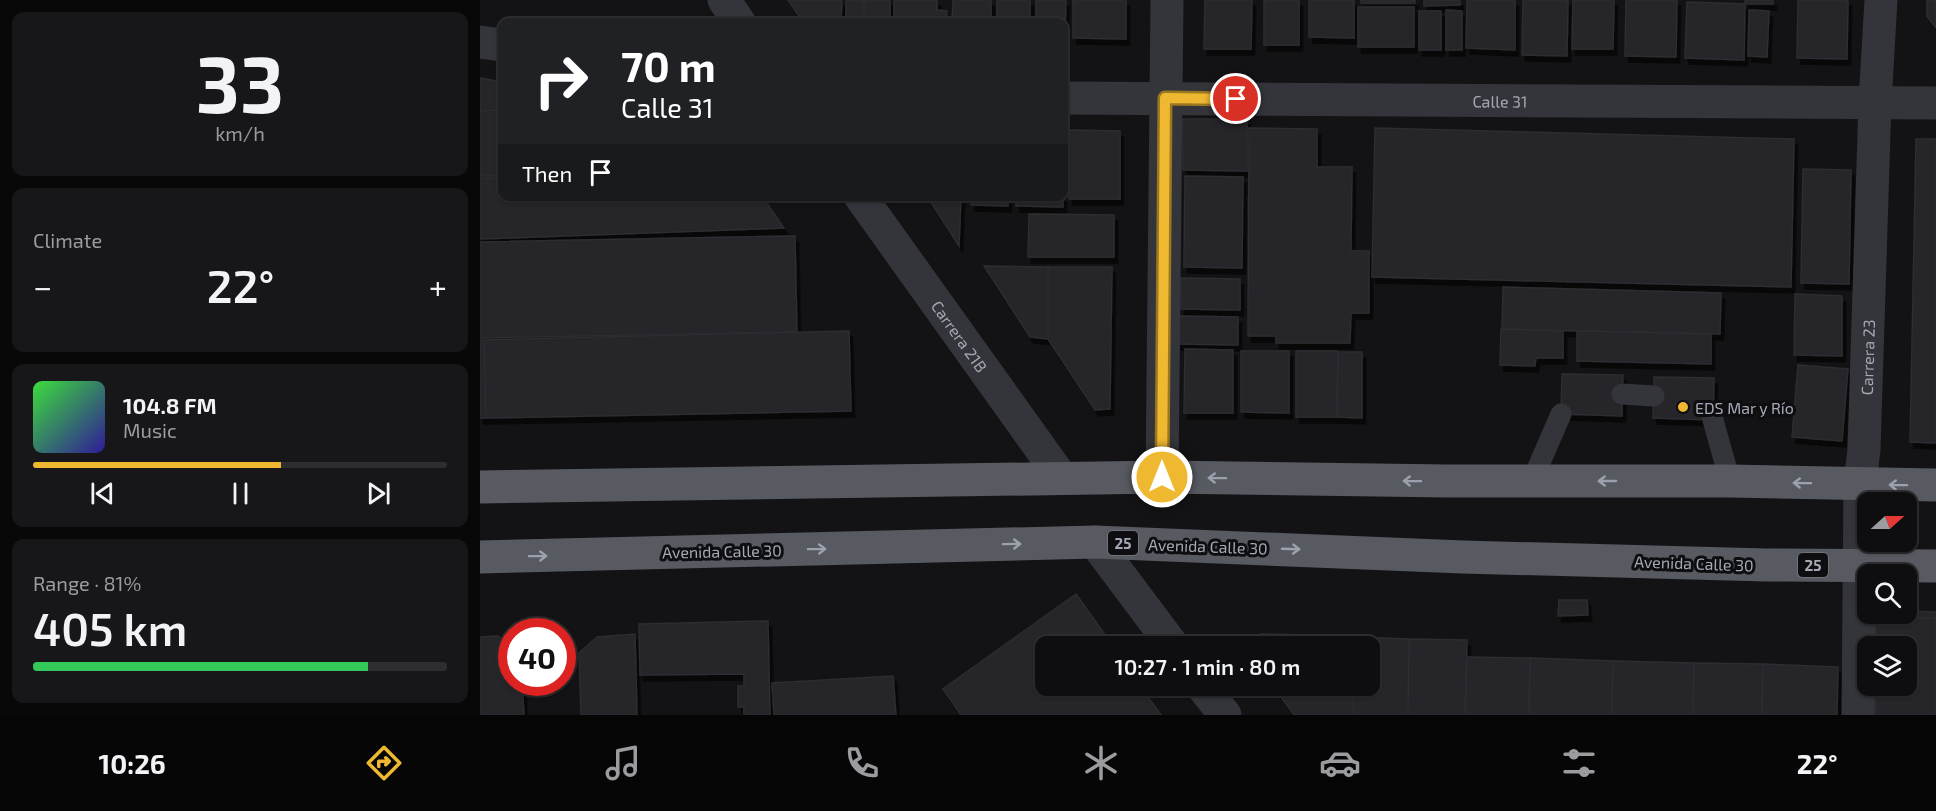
<!DOCTYPE html>
<html lang="en">
<head>
<meta charset="utf-8">
<style>
  :root { --surface:#0e0e10; --page:#171719; --text:#f1f3f6; --muted:#9b9c9f; --line:#2e2e30; --accent:#efb831 }
  body { margin:0; font-family:"Exo 2",sans-serif; background:var(--page); color:var(--text); height:100vh; display:flex; flex-direction:column; font-size:22px; white-space:nowrap }
  * { box-sizing:border-box; margin:0 }
  p { font-size:20px; color:var(--muted) }
  .icon { flex:none; width:33px; height:33px; fill:none; stroke:currentColor; stroke-width:2; stroke-linecap:round; stroke-linejoin:round }
  .map { position:relative; flex:1; overflow:hidden }
  .sheet { display:flex; flex-direction:column; gap:12px; padding:12px; background:#080809; width:480px }
  .sheet>* { flex:none }
  .top-card { position:absolute; left:18px; top:18px; width:570px; height:183px; border-radius:12px; box-shadow:0 2px 4px #0004,0 0 0 2px var(--line); background:#202124; color:#fff; overflow:hidden }
  .needle { width:39px; rotate:69deg }
  .buttons { position:absolute; left:1377px; top:492px; display:grid; gap:12px }
  .buttons a { display:grid; place-items:center; width:60px; height:60px; border-radius:12px; background:var(--surface); box-shadow:0 2px 4px #0004,0 0 0 2px var(--line); font-size:30px }
  .speed { position:absolute; left:18px; top:618px; display:flex; gap:12px; font-size:30px; font-weight:700; text-align:center }
  .speed>* { display:grid; place-content:center; width:78px; height:78px; border-radius:50%; background:var(--surface); box-shadow:0 2px 4px #0004,0 0 0 2px var(--line); line-height:1 }
  .speed .limit { border:9px solid #d22; background:#fff; color:#111 }
  .pin { position:absolute; display:grid; place-items:center; width:51px; height:51px; color:#fff; margin:-26px; border:3px solid #fff; border-radius:50%; box-shadow:0 2px 6px #0007 }
  .me { position:absolute; width:66px; margin:-33px; rotate:0deg; stroke-linejoin:round; filter:drop-shadow(0 0 4px #0008) }
  .turn { display:flex; align-items:center; gap:21px; height:126px; padding:0 24px; font-size:27px }
  .turn .icon { width:78px; height:78px; stroke-width:2.5 }
  .turn b { display:block; font-size:42px; line-height:51px }
  .then { display:flex; align-items:center; height:57px; padding:0 24px; background:#0003; gap:12px; font-size:22px }
  .big { font-size:45px; font-weight:600; line-height:1.1 }
  .sheet .tile { flex:1; display:flex; flex-direction:column; justify-content:center; gap:9px; min-width:0; padding:0 21px; border-radius:12px; background:var(--page) }
  .sheet .dial { align-items:center; gap:0 }
  .dial b { font-size:78px; line-height:1 }
  .song { display:flex; align-items:center; gap:18px }
  .cover { width:72px; height:72px; border-radius:9px; background:linear-gradient(135deg,hsl(120 70% 55%),hsl(250 70% 35%)) }
  .played { height:6px; border-radius:3px; background:linear-gradient(90deg,var(--accent) 60%,var(--line) 60%) }
  .keys { display:flex; justify-content:space-around; direction:ltr }
  .heat { display:flex; justify-content:space-between; align-items:center; font-size:33px; direction:ltr }
  .charge { height:9px; border-radius:4px; background:linear-gradient(90deg,#34c759 81%,var(--line) 0) }
  .trip { position:absolute; left:555px; top:636px; width:345px; height:60px; border-radius:12px; background:var(--surface); box-shadow:0 2px 4px #0004,0 0 0 2px var(--line); font-weight:600; line-height:60px; text-align:center }
  .menu { display:flex; height:96px; justify-content:space-around; align-items:center; background:#060606; color:var(--muted) }
  .menu .icon { width:42px; height:42px }
  .menu .on { color:var(--accent) }
  .menu b { font-size:27px; color:var(--text) }
  main { display:flex; flex:1; min-height:0 }
  .map>svg:first-child { display:block }
</style>
</head>
<body>
<main>
<section class="sheet">
<div class="tile dial"><b>33</b><p>km/h</p></div>
<div class="tile"><p>Climate</p>
<div class="heat"><a>−</a><b class="big">22°</b><a>+</a></div>
</div>
<div class="tile">
<div class="song"><i class="cover"></i><div><b>104.8 FM</b><p>Music</p></div></div>
<div class="played"></div>
<div class="keys"><svg class="icon" aria-label="previous" viewBox="0 0 24 24"><path d="M18 5L8 12l10 7zM5 5v14"/></svg><svg class="icon" aria-label="pause" viewBox="0 0 24 24"><path d="M8 5v14M16 5v14"/></svg><svg class="icon" aria-label="next" viewBox="0 0 24 24"><path d="M6 5l10 7-10 7zM19 5v14"/></svg></div>
</div>
<div class="tile"><p>Range · 81%</p><b class="big">405 km</b><div class="charge"></div></div>
</section>
<div class="map">
<svg width="1456" height="715" viewBox="0 0 1456 715">
  <defs>
    <filter id="shadow"><feDropShadow dx="3.5" dy="6" stdDeviation="0" flood-color="#0009"/></filter>
  </defs>
  <rect width="100%" height="100%" fill="#131315"/>
  <g fill="#262629" stroke="#2d2d31" stroke-width="1.5" filter="url(#shadow)">
    <path d="M 308,0 L 362,0 L 361,22 L 323,22 Z"/>
    <rect x="366" y="0" width="18" height="22"/>
    <rect x="384" y="0" width="26" height="22"/>
    <path d="M 414,0 L 457,0 L 457,10 L 467,11 L 466,22 L 414,22 Z"/>
    <path d="M 473,0 L 511,0 L 511,22 L 472,22 Z"/>
    <rect x="517" y="0" width="33" height="22"/>
    <path d="M 556,0 L 586,0 L 585,34 L 584,22 L 556,22 Z"/>
    <path d="M 593,0 L 646,0 L 646,39 L 593,38 Z"/>
    <path d="M 725,0 L 772,0 L 771,49 L 724,49 Z"/>
    <rect x="784" y="0" width="35" height="45"/>
    <path d="M 829,0 L 874,0 L 874,38 L 829,37 Z"/>
    <rect x="881" y="0" width="54" height="3"/>
    <path d="M 944,0 L 980,0 L 980,5 L 944,6 Z"/>
    <path d="M 987,0 L 1035,0 L 1035,50 L 986,48 Z"/>
    <path d="M 1043,0 L 1088,0 L 1087,56 L 1042,55 Z"/>
    <path d="M 1093,0 L 1134,0 L 1133,49 L 1092,49 Z"/>
    <path d="M 1146,0 L 1197,0 L 1196,57 L 1145,56 Z"/>
    <rect x="1265" y="0" width="28" height="4"/>
    <path d="M 1318,0 L 1368,0 L 1367,59 L 1317,58 Z"/>
    <path d="M 1447,0 L 1456,0 L 1456,28 L 1447,16 Z"/>
    <path d="M 1207,2 L 1265,4 L 1264,60 L 1205,58 Z"/>
    <rect x="878" y="7" width="56" height="40"/>
    <path d="M 966,10 L 982,11 L 982,50 L 966,50 Z"/>
    <path d="M 1269,10 L 1289,11 L 1287,57 L 1268,56 Z"/>
    <rect x="939" y="11" width="22" height="39"/>
    <path d="M 0,78 L 22,82 L 22,110 L 0,111 Z"/>
    <path d="M 22,110 L 22,176 L 0,176 L 0,111 Z"/>
    <path d="M 703,119 L 767,119 L 767,171 L 703,170 Z"/>
    <path d="M 769,128 L 837,129 L 837,167 L 872,167 L 871,251 L 889,251 L 889,313 L 871,313 L 870,343 L 796,343 L 796,336 L 768,336 Z"/>
    <path d="M 895,128 L 1314,139 L 1311,287 L 892,277 Z"/>
    <path d="M 589,130 L 640,131 L 640,199 L 589,199 Z"/>
    <path d="M 1436,139 L 1456,139 L 1456,443 L 1430,442 Z"/>
    <path d="M 1323,169 L 1371,170 L 1369,284 L 1321,283 Z"/>
    <path d="M 705,176 L 763,177 L 762,268 L 704,267 Z"/>
    <path d="M 0,178 L 22,178 L 22,196 L 282,196 L 304,228 L 0,239 Z"/>
    <path d="M 447,196 L 481,196 L 479,246 Z"/>
    <path d="M 491,196 L 528,196 L 528,206 L 491,205 Z"/>
    <path d="M 536,196 L 583,196 L 583,207 L 536,206 Z"/>
    <path d="M 549,214 L 634,215 L 634,257 L 548,257 Z"/>
    <path d="M 315,236 L 317,332 L 0,338 L 0,242 Z"/>
    <path d="M 504,266 L 569,267 L 568,339 L 550,337 Z"/>
    <path d="M 568,267 L 632,267 L 630,409 L 615,410 L 568,339 Z"/>
    <path d="M 701,278 L 760,279 L 760,310 L 701,309 Z"/>
    <path d="M 1023,287 L 1241,293 L 1240,334 L 1022,329 Z"/>
    <path d="M 1315,294 L 1362,296 L 1362,356 L 1314,355 Z"/>
    <path d="M 697,316 L 758,317 L 758,345 L 697,344 Z"/>
    <path d="M 1021,329 L 1083,331 L 1083,358 L 1056,358 L 1055,366 L 1020,365 Z"/>
    <path d="M 369,331 L 371,411 L 6,418 L 4,340 Z"/>
    <path d="M 1097,331 L 1231,334 L 1231,364 L 1097,361 Z"/>
    <path d="M 0,340 L 4,340 L 6,418 L 0,418 Z"/>
    <path d="M 705,349 L 753,350 L 753,413 L 704,413 Z"/>
    <path d="M 761,351 L 809,351 L 809,413 L 761,412 Z"/>
    <path d="M 816,351 L 858,351 L 857,417 L 816,417 Z"/>
    <path d="M 858,352 L 882,352 L 882,418 L 857,417 Z"/>
    <path d="M 1318,365 L 1368,369 L 1362,441 L 1312,437 Z"/>
    <path d="M 1082,374 L 1143,375 L 1142,416 L 1081,414 Z"/>
    <path d="M 1174,377 L 1234,378 L 1233,420 L 1173,418 Z"/>
    <path d="M 596,594 L 633,646 L 566,646 L 566,686 L 660,686 L 681,715 L 481,715 L 463,689 Z"/>
    <path d="M 1079,600 L 1107,600 L 1108,615 L 1078,616 Z"/>
    <path d="M 1426,611 L 1456,612 L 1456,715 L 1392,715 L 1392,686 L 1426,686 L 1426,646 L 1393,646 L 1394,614 L 1426,614 Z"/>
    <path d="M 1396,617 L 1456,618 L 1456,715 L 1396,715 L 1396,686 L 1426,686 L 1426,646 L 1396,646 Z"/>
    <path d="M 288,621 L 290,715 L 264,715 L 264,707 L 258,707 L 258,686 L 264,686 L 264,674 L 160,675 L 159,624 Z"/>
    <path d="M 155,634 L 157,715 L 101,715 L 99,653 L 117,637 Z"/>
    <path d="M 781,634 L 873,636 L 873,646 L 782,646 Z"/>
    <path d="M 18,636 L 32,646 L 32,682 L 42,682 L 44,715 L 0,715 L 0,637 Z"/>
    <path d="M 874,637 L 929,639 L 928,715 L 873,715 L 873,686 L 890,686 L 890,646 L 874,646 Z"/>
    <path d="M 929,639 L 987,640 L 985,715 L 928,715 Z"/>
    <path d="M 987,657 L 1050,658 L 1049,715 L 985,715 Z"/>
    <path d="M 1050,658 L 1133,661 L 1132,715 L 1049,715 Z"/>
    <path d="M 1133,661 L 1214,663 L 1213,715 L 1132,715 Z"/>
    <path d="M 1214,663 L 1283,664 L 1282,715 L 1213,715 Z"/>
    <path d="M 1283,664 L 1358,667 L 1357,715 L 1282,715 Z"/>
    <path d="M 413,676 L 416,715 L 294,715 L 292,683 Z"/>
    <path d="M 793,686 L 873,686 L 873,715 L 814,715 Z"/>
  </g>
  <g fill="none" stroke-linecap="round" stroke-linejoin="round">
    <g stroke="#34353a" stroke-width="21">
      <path d="M 1142,394 L 1174,396"/>
      <path d="M 1233,420 L 1250,481"/>
      <path d="M 1052,481 L 1081,414"/>
    </g>
    <g stroke="#34353a" stroke-width="33">
      <path d="M 244,0 L 259,22"/>
      <path d="M 0,42 L 22,45"/>
      <path id="s1" d="M 584,98 L 1456,103"/>
      <path id="s2" d="M 380,196 L 581,477"/>
      <path d="M 615,542 L 693,646"/>
      <path d="M 722,686 L 745,715"/>
      <path id="s3" d="M 1378,715 L 1380,484 L 1384,449 L 1395,102 L 1401,0"/>
    </g>
    <path stroke="#34353a" stroke-width="33" d="M 682,477 L 687,0"/>
    <g stroke="#585a62" stroke-width="33">
      <path d="M 0,487 L 682,477 L 967,481 L 1250,481 L 1456,485"/>
      <path d="M 0,557 L 615,542 L 983,557 L 1286,565 L 1456,566"/>
    </g>
  </g>
  <defs><path id="oneway-shaft" d="M-6 0H5M1.5-3L5.5 0L1.5 3" fill="none" stroke-width="1.6" stroke-linecap="round" stroke-linejoin="round" transform="scale(1.5)"/></defs>
  <g stroke="#9da1ad">
    <use href="#oneway-shaft" transform="translate(737 478) rotate(-179)"/>
    <use href="#oneway-shaft" transform="translate(932 481) rotate(-179)"/>
    <use href="#oneway-shaft" transform="translate(1127 481) rotate(180)"/>
    <use href="#oneway-shaft" transform="translate(1322 483) rotate(-179)"/>
    <use href="#oneway-shaft" transform="translate(1418 485) rotate(-179)"/>
    <use href="#oneway-shaft" transform="translate(532 544) rotate(-1)"/>
    <use href="#oneway-shaft" transform="translate(337 549) rotate(-1)"/>
    <use href="#oneway-shaft" transform="translate(811 549) rotate(2)"/>
    <use href="#oneway-shaft" transform="translate(58 556) rotate(-1)"/>
  </g>
  <g fill="none" stroke-linecap="round" stroke-linejoin="round">
    <g stroke="#9b7820" stroke-width="15">
      <path id="route" d="M 682,477 L 685,98 L 756,99"/>
    </g>
    <use href="#route" stroke="#efb831" stroke-width="10"/>
  </g>
  <circle fill="#efb831" stroke="#0e0e10" stroke-width="2" cx="1203" cy="407" r="6"/>
  <g text-anchor="middle" dominant-baseline="central" stroke-width="6" stroke-linejoin="round" paint-order="stroke">
    <g fill="#0e0e10" stroke="#787a84" stroke-width="1.5">
      <rect x="628" y="531" width="30" height="24" rx="4.5"/>
      <rect x="1318" y="553" width="30" height="24" rx="4.5"/>
    </g>
    <g font-size="15" font-weight="bold" fill="#a5a9b5">
      <text x="643" y="543">25</text>
      <text x="1333" y="565">25</text>
    </g>
    <g font-size="16" fill="#a5a9b5" stroke="#0e0e10">
      <text stroke="none"><textPath href="#s1" startOffset="436">Calle 31</textPath></text>
      <text stroke="none"><textPath href="#s2" startOffset="172">Carrera 21B</textPath></text>
      <text stroke="none"><textPath href="#s3" startOffset="358">Carrera 23</textPath></text>
      <text transform="translate(728 546) rotate(2)">Avenida Calle 30</text>
      <text transform="translate(242 551) rotate(-1)">Avenida Calle 30</text>
      <text transform="translate(1214 563) rotate(2)">Avenida Calle 30</text>
    </g>
    <g font-size="16" fill="#a5a9b5" stroke="#0e0e10" text-anchor="start">
      <text x="1215" y="407">EDS Mar y Río</text>
    </g>
  </g>
</svg>
<div class="buttons">
<a><svg class="needle" viewBox="-14 -14 28 28"><path d="M0-13l5 13h-10z" fill="#e53935"/><path d="M0 13l5-13h-10z" fill="#9b9c9f"/></svg></a>
<a><svg class="icon" aria-label="search" viewBox="0 0 24 24"><circle cx="10" cy="10" r="6"/><path d="M15 15l6 6"/></svg></a>
<a><svg class="icon" aria-label="layers" viewBox="0 0 24 24"><path d="M12 4l9 5-9 5-9-5zM3 14l9 5 9-5"/></svg></a>
</div>
<div class="speed"><div class="limit">40</div></div>
<div class="pin" style="left:756px;top:99px;background:#d93025"><svg class="icon" aria-label="arrive" viewBox="0 0 24 24"><path d="M6 21V4h12l-3 4 3 4H6"/></svg></div>
<svg class="me" style="left:682px;top:477px" viewBox="-20 -20 40 40"><circle r="17" fill="#efb831" stroke="#fff" stroke-width="3"/><path d="M0-11L8 9 0 5-8 9z" fill="#fff"/></svg>
<div class="trip">10:27 · 1 min · 80 m</div>
<div class="top-card">
<div class="turn"><svg class="icon" aria-label="right" viewBox="0 0 24 24"><path d="M7 20v-9h11M14 6l5 5-5 5"/></svg><div><b>70 m</b>Calle 31</div></div>
<div class="then">Then<svg class="icon" aria-label="arrive" viewBox="0 0 24 24"><path d="M6 21V4h12l-3 4 3 4H6"/></svg></div>
</div>
</div>
</main>
<nav class="menu">
<b>10:26</b>
<svg class="icon on" aria-label="directions" viewBox="0 0 24 24"><path d="M12 3l9 9-9 9-9-9zM9 14v-3h6M13 9l2 2-2 2"/></svg>
<svg class="icon" aria-label="music" viewBox="0 0 24 24"><path d="M9 18V5l10-2v13"/><circle cx="6" cy="18" r="3"/><circle cx="16" cy="16" r="3"/></svg>
<svg class="icon" aria-label="phone" viewBox="0 0 24 24"><path d="M5 4h4l2 5-3 2q2 4 5 5l2-3 5 2v4C11 20 4 13 5 4z"/></svg>
<svg class="icon" aria-label="climate" viewBox="0 0 24 24"><path d="M12 3v18M4 7l16 10M4 17L20 7"/></svg>
<svg class="icon" aria-label="car" viewBox="0 0 24 24"><path d="M5 17H2v-5l4-1 3-4h7l3 4 3 1v5h-3M9 17h6M6 11h13"/><circle cx="7" cy="17" r="2"/><circle cx="17" cy="17" r="2"/></svg>
<svg class="icon" aria-label="filters" viewBox="0 0 24 24"><path d="M4 7h16M4 17h16"/><circle cx="9" cy="7" r="2"/><circle cx="15" cy="17" r="2"/></svg>
<b>22°</b>
</nav>
</body>
</html>
